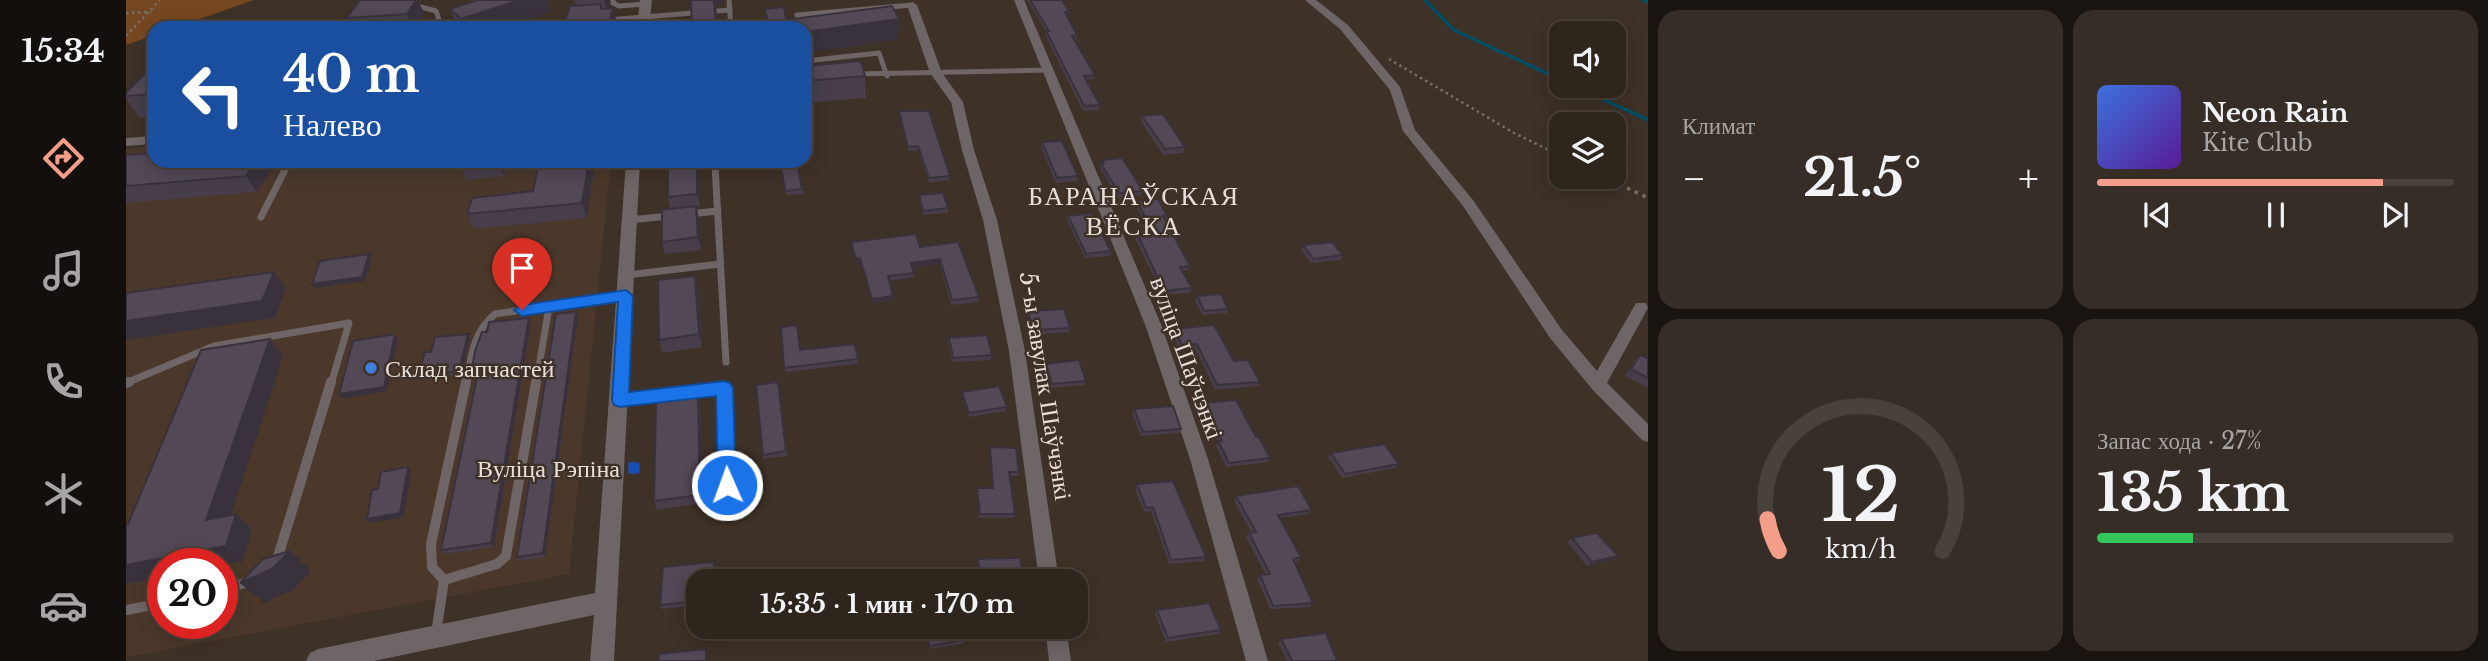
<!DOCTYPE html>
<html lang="ru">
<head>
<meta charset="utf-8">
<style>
  :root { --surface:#2e251d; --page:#362d26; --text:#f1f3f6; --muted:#a7a5a4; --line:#49423b; --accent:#f49e89 }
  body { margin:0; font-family:"Libre Baskerville",serif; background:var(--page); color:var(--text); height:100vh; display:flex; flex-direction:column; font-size:26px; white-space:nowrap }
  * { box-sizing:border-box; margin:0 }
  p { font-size:23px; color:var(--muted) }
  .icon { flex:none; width:38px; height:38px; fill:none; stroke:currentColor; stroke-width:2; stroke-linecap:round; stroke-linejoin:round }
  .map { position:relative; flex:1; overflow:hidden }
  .details { display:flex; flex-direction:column; gap:10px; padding:10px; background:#191410; width:840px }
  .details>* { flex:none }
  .banner { position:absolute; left:21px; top:21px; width:665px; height:147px; border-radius:21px; box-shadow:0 4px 18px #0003,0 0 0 2px var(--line); background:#1a4fa0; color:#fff; overflow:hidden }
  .tools { position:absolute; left:1423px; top:21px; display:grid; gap:14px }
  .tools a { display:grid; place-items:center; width:77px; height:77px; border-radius:14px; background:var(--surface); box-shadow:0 4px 18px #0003,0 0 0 2px var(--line); font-size:35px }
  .speed { position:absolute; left:21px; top:548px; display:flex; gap:14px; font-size:35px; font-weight:700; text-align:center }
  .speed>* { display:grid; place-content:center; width:91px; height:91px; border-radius:50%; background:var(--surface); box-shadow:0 4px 18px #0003,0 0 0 2px var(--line); line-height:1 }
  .speed .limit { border:10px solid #d22; background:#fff; color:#111 }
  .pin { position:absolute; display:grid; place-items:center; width:60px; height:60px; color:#fff; margin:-72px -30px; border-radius:50% 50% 50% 0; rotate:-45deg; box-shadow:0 0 7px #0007 }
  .pin .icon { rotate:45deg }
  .me { position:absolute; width:77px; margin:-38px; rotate:358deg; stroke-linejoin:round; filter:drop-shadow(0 0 5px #0008) }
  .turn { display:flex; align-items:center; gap:24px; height:147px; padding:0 21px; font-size:32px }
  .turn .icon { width:91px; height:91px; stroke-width:2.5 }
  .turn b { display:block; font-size:49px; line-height:60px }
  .big { font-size:52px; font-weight:800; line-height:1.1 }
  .details .card { flex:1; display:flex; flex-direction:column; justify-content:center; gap:10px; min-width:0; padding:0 24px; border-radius:21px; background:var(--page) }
  .details .dial { align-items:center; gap:0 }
  .dial svg { height:182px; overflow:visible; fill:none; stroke:var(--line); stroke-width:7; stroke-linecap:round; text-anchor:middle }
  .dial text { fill:var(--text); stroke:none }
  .song { display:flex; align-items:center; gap:21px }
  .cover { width:84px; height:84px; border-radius:10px; background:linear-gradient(135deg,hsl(220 70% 55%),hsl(270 70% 35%)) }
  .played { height:7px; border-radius:4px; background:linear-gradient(90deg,var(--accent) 80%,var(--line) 80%) }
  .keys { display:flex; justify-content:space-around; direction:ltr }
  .heat { display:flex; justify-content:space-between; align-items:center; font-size:38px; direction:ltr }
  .charge { height:10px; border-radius:5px; background:linear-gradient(90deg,#34c759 27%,var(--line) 0) }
  .details .tiles { flex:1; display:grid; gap:10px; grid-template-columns:repeat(2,1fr) }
  .trip { position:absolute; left:560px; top:569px; width:402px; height:70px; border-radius:21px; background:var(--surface); box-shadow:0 4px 18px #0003,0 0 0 2px var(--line); font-weight:800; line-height:70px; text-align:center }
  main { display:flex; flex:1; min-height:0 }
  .tab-bar { display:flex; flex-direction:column; width:126px; justify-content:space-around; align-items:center; background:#120f0c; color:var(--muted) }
  .tab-bar .icon { width:49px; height:49px }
  .tab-bar .current { color:var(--accent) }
  .tab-bar b { font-size:32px; color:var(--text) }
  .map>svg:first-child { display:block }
</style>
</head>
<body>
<main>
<nav class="tab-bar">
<b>15:34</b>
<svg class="icon current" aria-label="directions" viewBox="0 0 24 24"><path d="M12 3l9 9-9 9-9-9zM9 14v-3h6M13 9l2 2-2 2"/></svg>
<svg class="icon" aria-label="music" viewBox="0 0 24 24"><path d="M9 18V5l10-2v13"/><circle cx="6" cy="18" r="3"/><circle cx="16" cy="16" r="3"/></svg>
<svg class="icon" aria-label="phone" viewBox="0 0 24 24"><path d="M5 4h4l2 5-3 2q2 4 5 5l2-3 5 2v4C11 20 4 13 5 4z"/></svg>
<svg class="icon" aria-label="climate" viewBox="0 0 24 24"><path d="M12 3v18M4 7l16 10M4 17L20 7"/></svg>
<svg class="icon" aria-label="car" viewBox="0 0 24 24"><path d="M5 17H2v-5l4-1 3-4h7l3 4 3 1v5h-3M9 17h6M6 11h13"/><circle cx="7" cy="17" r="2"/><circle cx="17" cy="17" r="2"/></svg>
</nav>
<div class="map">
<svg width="1522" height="661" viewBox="0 0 1522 661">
  <rect width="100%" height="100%" fill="#3e3127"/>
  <path fill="#4b382b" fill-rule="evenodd" d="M 28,146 L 28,161 L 485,161 L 443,574 L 0,657 L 0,149 ZM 37,564 L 96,564 L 96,623 L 37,623 Z"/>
  <path fill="#764821" d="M 0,0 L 128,0 L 48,28 L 28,28 L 28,35 L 0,45 Z"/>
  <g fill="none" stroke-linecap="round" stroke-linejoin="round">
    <g stroke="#004f65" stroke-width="3.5">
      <path d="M 1299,0 L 1328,30 L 1435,80"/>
      <path d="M 1517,0 L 1522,2"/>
      <path d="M 1448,86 L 1522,120"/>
    </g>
    <g stroke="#7a6f66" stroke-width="2.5" stroke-dasharray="2.5 3.5" stroke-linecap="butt">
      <path d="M 0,13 L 25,12"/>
      <path d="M 0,36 L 34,0"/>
      <path d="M 1263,59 L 1388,133 L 1435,156"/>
    </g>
    <path stroke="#7a6f66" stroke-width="3.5" stroke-dasharray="3.5 5" stroke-linecap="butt" d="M 1478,177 L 1522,198"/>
    <g stroke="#6e6566" stroke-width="5">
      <path d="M 289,0 L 287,5 L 310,11 L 316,28 L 338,20"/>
      <path d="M 487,0 L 487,3 L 493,6 L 520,4"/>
      <path d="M 603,0 L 605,28"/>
      <path d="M 481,20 L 604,10"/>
      <path d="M 667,22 L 673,22 L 671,15 L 786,5"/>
      <path d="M 605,27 L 651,23"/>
      <path d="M 301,28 L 312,23"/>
      <path d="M 679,61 L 753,53 L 761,76"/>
      <path d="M 731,74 L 924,70"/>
      <path d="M 589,161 L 589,168"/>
      <path d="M 160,168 L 164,161"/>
    </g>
    <g stroke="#6e6566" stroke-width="7">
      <path d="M 589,166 L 600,362"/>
      <path d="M 563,214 L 592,211"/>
      <path d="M 135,217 L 161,166"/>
      <path d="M 503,220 L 543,216"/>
      <path d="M 501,275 L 594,264"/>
      <path d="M 0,383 L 88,346 L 223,323 L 205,384"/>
      <path d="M 340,384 C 346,355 346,334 369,314 L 500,295"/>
      <path d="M 410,384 L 423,307"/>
    </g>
    <g stroke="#6e6566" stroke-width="10">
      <path d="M 0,383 L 3,382"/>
      <path d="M 494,400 L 598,388 L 601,485"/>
      <path d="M 151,560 L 205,382"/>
      <path d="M 318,580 L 371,564 L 380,556 L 410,382"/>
      <path d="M 96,590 L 125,581"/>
      <path d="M 0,610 L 37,603"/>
      <path d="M 310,634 L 318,580 L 306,567 L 305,544 L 340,382"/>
    </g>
    <g fill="#6e6566" fill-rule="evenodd">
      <path d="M 888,0 L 898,0 L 1036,327 L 1082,459 L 1142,661 L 1120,661 L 1064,459 L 1020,327 Z"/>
      <path d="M 1179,0 L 1190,0 L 1222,25 L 1274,87 L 1289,130 L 1347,200 L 1436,330 L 1471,371 L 1510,303 L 1520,303 L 1522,308 L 1481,383 L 1522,424 L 1522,442 L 1516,440 L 1466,389 L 1424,338 L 1337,206 L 1277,131 L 1264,90 L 1214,29 Z"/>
      <path d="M 786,2 L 791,5 L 816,73 L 837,102 L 848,150 L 871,220 L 899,351 L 933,581 L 913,581 L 883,351 L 857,220 L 836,150 L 825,102 L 804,73 L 781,5 Z"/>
      <path d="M 919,626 L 940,626 L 945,661 L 923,661 Z"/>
    </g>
    <g fill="#6e6566" fill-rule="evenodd">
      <path d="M 514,0 L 526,0 L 523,28 L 511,28 Z"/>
      <path d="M 28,136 L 28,144 L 0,146 L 0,138 Z"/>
      <path d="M 500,161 L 514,161 L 488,661 L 464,661 L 468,615 L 248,661 L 180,661 L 184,653 L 192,649 L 469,593 Z"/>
    </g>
  </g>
  <g fill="#473e4a">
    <path d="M 352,0 L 421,0 L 424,12 L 379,28 L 331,28 L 324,9 Z"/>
    <path d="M 448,0 L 483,0 L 482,8 L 487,8 L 492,28 L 437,28 L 450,6 Z"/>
    <path d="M 901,0 L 936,0 L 943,12 L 942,16 L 941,16 L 951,35 L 950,40 L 948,40 L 969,75 L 968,79 L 960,80 L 974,105 L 973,110 L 957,111 L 919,35 L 920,31 Z"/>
    <path d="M 298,13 L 289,28 L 226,28 L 221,18 Z"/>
    <path d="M 28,64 L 28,117 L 14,118 L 0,99 L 0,93 Z"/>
    <path d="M 679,66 L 739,76 L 740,98 L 679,103 Z"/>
    <path d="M 773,111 L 824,176 L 823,180 L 803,183 L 792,150 L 782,151 L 773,115 Z"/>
    <path d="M 1016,116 L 1059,147 L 1057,153 L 1037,155 L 1015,121 Z"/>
    <path d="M 916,142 L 952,176 L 951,181 L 930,183 L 915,147 Z"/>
    <path d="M 0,155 L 28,161 L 150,161 L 131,192 L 0,203 Z"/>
    <path d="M 976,160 L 1017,191 L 1015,195 L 992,198 L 974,168 Z"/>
    <path d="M 381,161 L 378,176 L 340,180 L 335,168 Z"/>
    <path d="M 469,161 L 461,218 L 348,229 L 341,214 L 407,191 Z"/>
    <path d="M 573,161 L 574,207 L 571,207 L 573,219 L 575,250 L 539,254 L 536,242 L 544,209 L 542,197 Z"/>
    <path d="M 654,161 L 671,161 L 677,194 L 660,195 Z"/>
    <path d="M 793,195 L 822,208 L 822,213 L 797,215 L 793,200 Z"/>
    <path d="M 1011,201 L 1041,216 L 1040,221 L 1064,266 L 1062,270 L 1056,271 L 1066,288 L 1064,293 L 1037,295 L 1008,236 L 1010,231 L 1022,230 L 1010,205 Z"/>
    <path d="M 942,216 L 985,251 L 984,256 L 959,258 L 941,220 Z"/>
    <path d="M 725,242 L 794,247 L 832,242 L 853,297 L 852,302 L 825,305 L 814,264 L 786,268 L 788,277 L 763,281 L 767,296 L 767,300 L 747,303 L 735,263 L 730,263 Z"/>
    <path d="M 1177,245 L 1217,255 L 1215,260 L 1185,263 L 1175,250 Z"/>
    <path d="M 572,288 L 576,347 L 536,353 L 533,340 Z"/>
    <path d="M 1071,296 L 1102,309 L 1101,313 L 1076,315 L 1069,300 Z"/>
    <path d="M 902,311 L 944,328 L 943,332 L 907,335 L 901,315 Z"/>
    <path d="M 450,312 L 452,316 L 419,557 L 393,561 L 391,557 Z"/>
    <path d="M 405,322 L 368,547 L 318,554 L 315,550 L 352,373 L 348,374 L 346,369 Z"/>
    <path d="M 655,327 L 674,350 L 732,359 L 732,364 L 659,372 Z"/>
    <path d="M 1048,329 L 1108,361 L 1134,382 L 1132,386 L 1089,390 L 1069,348 L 1054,350 L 1046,333 Z"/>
    <path d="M 344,338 L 335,375 L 295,379 L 292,375 L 305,352 Z"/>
    <path d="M 823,338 L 866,355 L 865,360 L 826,362 L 822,342 Z"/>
    <path d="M 1522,354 L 1522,388 L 1499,376 L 1508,361 L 1514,355 L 1519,357 Z"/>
    <path d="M 920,364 L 960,381 L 959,385 L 925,388 L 919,368 Z"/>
    <path d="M 652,382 L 661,456 L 637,459 L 630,385 Z"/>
    <path d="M 836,392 L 881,407 L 880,411 L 843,417 L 836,397 Z"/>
    <path d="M 1078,403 L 1130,437 L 1144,458 L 1142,462 L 1100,467 L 1090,446 L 1092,441 L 1076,407 Z"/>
    <path d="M 574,405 L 577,503 L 531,510 L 528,501 Z"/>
    <path d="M 1008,409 L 1055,429 L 1053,433 L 1015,436 L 1006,413 Z"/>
    <path d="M 864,447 L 893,472 L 892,476 L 884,476 L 889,514 L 888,518 L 853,518 L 851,488 L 866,488 Z"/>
    <path d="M 1205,453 L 1273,464 L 1269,468 L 1216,478 L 1202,457 Z"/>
    <path d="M 1011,484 L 1080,557 L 1078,561 L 1043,564 L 1025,511 L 1018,512 L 1009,489 Z"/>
    <path d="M 1110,496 L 1186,510 L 1183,514 L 1154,518 L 1175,557 L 1172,561 L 1169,562 L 1187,603 L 1184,607 L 1144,609 L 1131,579 L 1134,575 L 1140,575 L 1120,537 L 1123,533 L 1125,533 L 1108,500 Z"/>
    <path d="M 1446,538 L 1487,560 L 1461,566 L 1441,542 Z"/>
    <path d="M 589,566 L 589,581 L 572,581 L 572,605 L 535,609 L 534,605 Z"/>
    <path d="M 1031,610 L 1095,630 L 1092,634 L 1040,642 L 1029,614 Z"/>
    <path d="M 798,626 L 835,626 L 838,640 L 837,644 L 803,649 Z"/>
    <path d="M 1155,639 L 1211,661 L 1161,661 L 1152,643 Z"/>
  </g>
  <g fill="#39323c">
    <path d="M 290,0 L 292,0 L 298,13 L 289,28 L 287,28 L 281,14 Z"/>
    <path d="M 393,0 L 421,0 L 424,12 L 379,28 L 339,28 L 335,19 Z"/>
    <path d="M 478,0 L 483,0 L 482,14 Z"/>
    <path d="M 569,0 L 595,0 L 595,5 L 590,5 L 592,28 L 590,28 Z"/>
    <path d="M 487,8 L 492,28 L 482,28 Z"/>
    <path d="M 773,19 L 772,40 L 679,53 L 679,32 Z"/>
    <path d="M 129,161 L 150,161 L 131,192 L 120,176 Z"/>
    <path d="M 373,161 L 381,161 L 378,176 L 372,164 Z"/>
    <path d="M 463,161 L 469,161 L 461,218 L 456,203 Z"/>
    <path d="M 571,161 L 573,161 L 574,207 L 571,194 Z"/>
    <path d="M 570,206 L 573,219 L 575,250 L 572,237 Z"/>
    <path d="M 243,254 L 246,259 L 239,281 L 189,288 L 186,284 Z"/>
    <path d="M 734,258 L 735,263 L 730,263 L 730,259 Z"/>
    <path d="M 814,259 L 814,264 L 785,268 L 785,263 Z"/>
    <path d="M 148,272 L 160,288 L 149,318 L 0,340 L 0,321 Z"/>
    <path d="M 569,276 L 572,288 L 576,347 L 573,334 Z"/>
    <path d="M 767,296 L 767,300 L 747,303 L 746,299 Z"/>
    <path d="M 450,312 L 452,316 L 419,557 L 417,553 Z"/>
    <path d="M 403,318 L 405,322 L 368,547 L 365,543 Z"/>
    <path d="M 269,334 L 272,339 L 261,391 L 216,399 L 213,394 Z"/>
    <path d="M 342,334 L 344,338 L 335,375 L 333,371 Z"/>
    <path d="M 144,339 L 157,356 L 98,535 L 80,520 Z"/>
    <path d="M 572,396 L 574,405 L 577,503 L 574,495 Z"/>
    <path d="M 282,467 L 285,471 L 278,517 L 244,523 L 241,519 Z"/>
    <path d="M 110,514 L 126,529 L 117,561 L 96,565 L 96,564 L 37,564 L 37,577 L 0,584 L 0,565 Z"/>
    <path d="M 164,551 L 185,571 L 168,589 L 138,603 L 114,583 Z"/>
    <path d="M 1492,556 L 1487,560 L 1461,566 L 1466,562 Z"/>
  </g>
  <g fill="#524856" stroke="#39323c" stroke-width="2">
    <path d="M 234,0 L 290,0 L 281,14 L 221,18 Z"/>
    <path d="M 352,0 L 393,0 L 335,19 L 324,9 Z"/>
    <path d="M 565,0 L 588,0 L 590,28 L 566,28 Z"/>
    <path d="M 904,0 L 936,0 L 943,12 L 939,12 L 951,35 L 946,36 L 969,75 L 958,76 L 974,105 L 958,106 L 920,31 L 923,31 Z"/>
    <path d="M 475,4 L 475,9 L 487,8 L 482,28 L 437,28 L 444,6 Z"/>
    <path d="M 766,6 L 773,19 L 679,32 L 679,28 L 643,28 L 639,9 L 658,7 L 660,20 Z"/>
    <path d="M 89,24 L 86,28 L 62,28 L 65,25 Z"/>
    <path d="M 735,61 L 739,76 L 679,81 L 679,66 Z"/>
    <path d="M 28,64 L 28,91 L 25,94 L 0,96 L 0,93 Z"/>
    <path d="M 773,111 L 803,111 L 824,176 L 803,178 L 792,146 L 782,147 Z"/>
    <path d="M 1037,114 L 1059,147 L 1039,149 L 1016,116 Z"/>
    <path d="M 936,141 L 952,176 L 931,178 L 916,142 Z"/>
    <path d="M 28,153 L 28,161 L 129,161 L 120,176 L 0,186 L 0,155 Z"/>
    <path d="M 996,158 L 1017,191 L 993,193 L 975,164 L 978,163 L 976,160 Z"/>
    <path d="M 336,161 L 373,161 L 372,164 L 335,168 Z"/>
    <path d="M 413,161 L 463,161 L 456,203 L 341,214 L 346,198 L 407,191 Z"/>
    <path d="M 542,161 L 571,161 L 571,194 L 542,197 Z"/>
    <path d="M 654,161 L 671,161 L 676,189 L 659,191 Z"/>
    <path d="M 817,193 L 822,208 L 797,211 L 793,195 Z"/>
    <path d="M 1032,199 L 1041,216 L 1037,216 L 1064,266 L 1054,267 L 1066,288 L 1038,291 L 1010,231 L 1026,230 L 1011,201 Z"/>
    <path d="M 570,206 L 572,237 L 536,242 L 536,210 Z"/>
    <path d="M 965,213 L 985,251 L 960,254 L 942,216 Z"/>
    <path d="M 790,234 L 794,247 L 832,242 L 853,297 L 826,300 L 814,259 L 785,263 L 788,273 L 762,276 L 767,296 L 746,299 L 734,258 L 730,259 L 725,242 Z"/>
    <path d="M 1206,242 L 1217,255 L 1187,259 L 1177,245 Z"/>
    <path d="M 243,254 L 236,277 L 186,284 L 194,261 Z"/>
    <path d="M 148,272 L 136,301 L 0,321 L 0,293 Z"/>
    <path d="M 569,276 L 573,334 L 533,340 L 532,280 Z"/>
    <path d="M 1095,294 L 1102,309 L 1078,311 L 1071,296 Z"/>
    <path d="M 938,309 L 944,328 L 907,330 L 902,311 Z"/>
    <path d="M 450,312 L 417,553 L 391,557 L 430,314 Z"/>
    <path d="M 403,318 L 365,543 L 315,550 L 353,368 L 346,369 L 349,351 L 356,332 L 361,332 L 363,322 Z"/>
    <path d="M 671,325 L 674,350 L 729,344 L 732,359 L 658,368 L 655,327 Z"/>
    <path d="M 1088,325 L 1108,361 L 1122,360 L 1134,382 L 1091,385 L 1071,344 L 1056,345 L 1048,329 Z"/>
    <path d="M 269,334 L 258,387 L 213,394 L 227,341 Z"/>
    <path d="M 342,334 L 333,371 L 292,375 L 299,352 L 305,352 L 309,337 Z"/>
    <path d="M 861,335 L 866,355 L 827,358 L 823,338 Z"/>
    <path d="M 144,339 L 80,520 L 110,514 L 100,546 L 0,565 L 0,524 L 2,524 L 75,350 Z"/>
    <path d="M 1514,355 L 1521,358 L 1522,356 L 1522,378 L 1505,369 Z"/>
    <path d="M 953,360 L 960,381 L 926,384 L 920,364 Z"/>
    <path d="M 652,382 L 660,451 L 637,455 L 630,385 Z"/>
    <path d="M 873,386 L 881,407 L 843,413 L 836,392 Z"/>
    <path d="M 572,396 L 574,495 L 528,501 L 530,402 Z"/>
    <path d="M 1110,400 L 1130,437 L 1133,437 L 1144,458 L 1103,463 L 1092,441 L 1096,441 L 1078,403 Z"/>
    <path d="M 1047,406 L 1055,429 L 1017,432 L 1008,409 Z"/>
    <path d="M 1258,444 L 1273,464 L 1219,474 L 1205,453 Z"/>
    <path d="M 864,447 L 890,448 L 893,472 L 883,472 L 889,514 L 854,514 L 851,488 L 867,488 Z"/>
    <path d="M 282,467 L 274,513 L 241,519 L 246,490 L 252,489 L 255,472 Z"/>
    <path d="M 1047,481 L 1080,557 L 1045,560 L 1027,507 L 1020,508 L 1011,484 Z"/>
    <path d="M 1172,486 L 1186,510 L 1152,515 L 1175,557 L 1167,559 L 1187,603 L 1147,606 L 1134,575 L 1144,574 L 1123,533 L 1130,532 L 1110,496 Z"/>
    <path d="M 1471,533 L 1492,556 L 1466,562 L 1446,538 Z"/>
    <path d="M 164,551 L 146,569 L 114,583 L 137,559 Z"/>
    <path d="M 894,558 L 898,581 L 855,581 L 852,559 Z"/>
    <path d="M 588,562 L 587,581 L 572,581 L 572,601 L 534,605 L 537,567 Z"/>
    <path d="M 1083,603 L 1095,630 L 1042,638 L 1031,610 Z"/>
    <path d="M 799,626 L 835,626 L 838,640 L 803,646 Z"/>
    <path d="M 1200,633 L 1211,661 L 1166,661 L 1155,639 Z"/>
    <path d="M 580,649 L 580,661 L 532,661 L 533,654 Z"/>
  </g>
  <path fill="#1a73e8" stroke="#114b97" stroke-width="2" d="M 500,290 L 507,296 L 503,392 L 598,381 L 604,383 L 607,388 L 610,485 L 608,491 L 601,493 L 594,491 L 592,485 L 590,396 L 494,407 L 488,405 L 486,400 L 492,302 L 396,316 L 388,310 L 396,305 Z"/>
  <circle fill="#3f7fe0" stroke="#3e3127" stroke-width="2.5" cx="245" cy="368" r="7"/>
  <rect fill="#1a4fb4" stroke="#3e3127" stroke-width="2.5" x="501" y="461" width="14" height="14" rx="3.5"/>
  <g text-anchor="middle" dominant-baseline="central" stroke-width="5" stroke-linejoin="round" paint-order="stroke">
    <g font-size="24" fill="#e8dfd9" stroke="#3e3127">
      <text transform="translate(1061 358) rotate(70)">вуліца Шаўчэнкі</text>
      <text transform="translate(920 386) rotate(81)">5-ы завулак Шаўчэнкі</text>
    </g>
    <g font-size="24" fill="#e8dfd9" stroke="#3e3127" text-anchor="start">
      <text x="259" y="368">Склад запчастей</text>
      <text x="494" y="468" text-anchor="end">Вуліца Рэпіна</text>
    </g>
    <g font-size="26" letter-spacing="2" fill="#e8dfd9" stroke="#3e3127">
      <text x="1008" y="196">БАРАНАЎСКАЯ<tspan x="1008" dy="30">ВЁСКА</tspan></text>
    </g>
  </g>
</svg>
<div class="tools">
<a><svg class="icon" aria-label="sound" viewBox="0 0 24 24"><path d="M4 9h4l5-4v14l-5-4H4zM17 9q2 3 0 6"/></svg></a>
<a><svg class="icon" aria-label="layers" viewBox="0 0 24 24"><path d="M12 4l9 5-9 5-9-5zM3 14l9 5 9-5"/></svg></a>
</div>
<div class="speed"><div class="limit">20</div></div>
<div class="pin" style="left:396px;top:310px;background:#d93025"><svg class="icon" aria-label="arrive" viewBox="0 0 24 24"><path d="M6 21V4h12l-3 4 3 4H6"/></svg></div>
<svg class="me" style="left:601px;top:485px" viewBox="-20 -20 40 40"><circle r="17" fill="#1a73e8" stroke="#fff" stroke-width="3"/><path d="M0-11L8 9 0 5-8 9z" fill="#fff"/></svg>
<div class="trip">15:35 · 1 мин · 170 m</div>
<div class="banner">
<div class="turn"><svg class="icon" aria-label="left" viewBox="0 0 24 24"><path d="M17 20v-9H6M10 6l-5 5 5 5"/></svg><div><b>40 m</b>Налево</div></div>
</div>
</div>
<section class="details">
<div class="tiles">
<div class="card"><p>Климат</p>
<div class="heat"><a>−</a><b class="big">21.5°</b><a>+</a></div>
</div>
<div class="card">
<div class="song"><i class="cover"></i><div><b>Neon Rain</b><p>Kite Club</p></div></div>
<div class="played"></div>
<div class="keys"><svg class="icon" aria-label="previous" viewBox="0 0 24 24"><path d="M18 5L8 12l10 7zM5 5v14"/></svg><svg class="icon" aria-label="pause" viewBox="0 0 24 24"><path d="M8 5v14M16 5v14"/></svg><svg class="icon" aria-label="next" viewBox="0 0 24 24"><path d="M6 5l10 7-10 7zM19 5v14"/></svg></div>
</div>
<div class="card dial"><svg viewBox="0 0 100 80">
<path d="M14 69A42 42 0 1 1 86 69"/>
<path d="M14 69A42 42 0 0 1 9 55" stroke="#f49e89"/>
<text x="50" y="56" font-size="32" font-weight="700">12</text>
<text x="50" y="72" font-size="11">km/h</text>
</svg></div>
<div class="card"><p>Запас хода · 27%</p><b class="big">135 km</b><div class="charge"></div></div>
</div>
</section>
</main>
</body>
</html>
